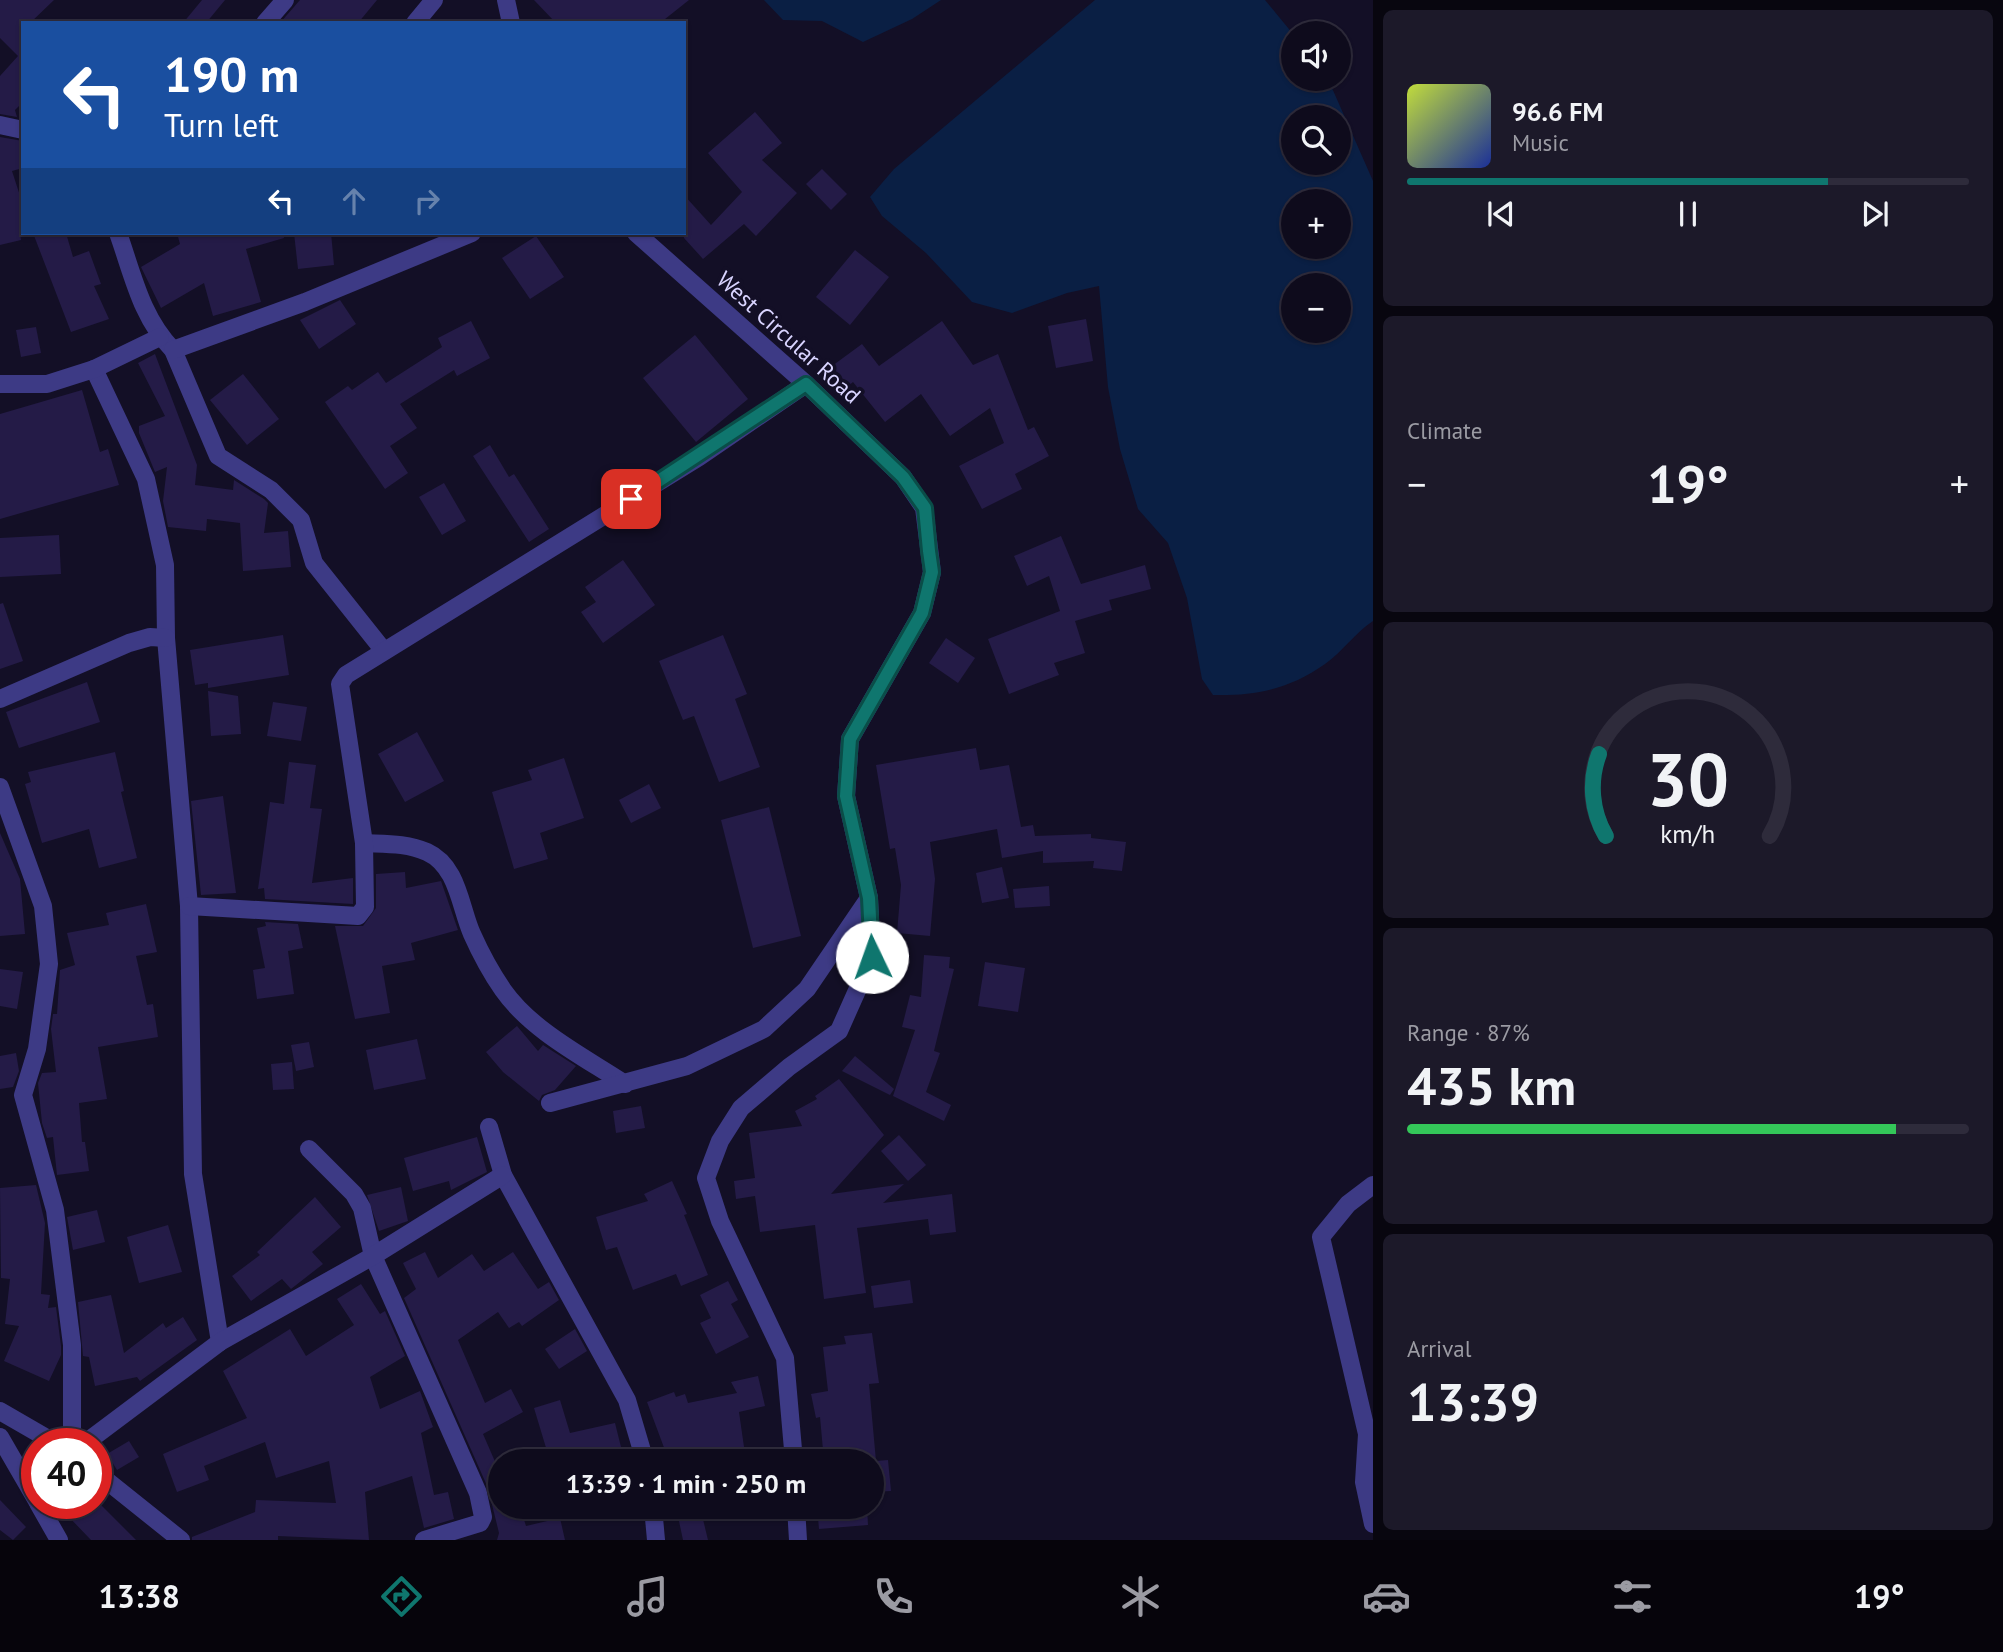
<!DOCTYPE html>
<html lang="en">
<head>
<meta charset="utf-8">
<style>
  :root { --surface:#0e0b1c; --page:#1c1929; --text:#f1f3f6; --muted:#9b9ba3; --line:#2e2b3b; --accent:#0f766e }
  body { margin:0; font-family:"PT Sans",sans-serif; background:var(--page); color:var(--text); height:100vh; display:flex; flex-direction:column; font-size:26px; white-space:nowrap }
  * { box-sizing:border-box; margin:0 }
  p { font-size:23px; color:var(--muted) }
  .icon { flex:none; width:38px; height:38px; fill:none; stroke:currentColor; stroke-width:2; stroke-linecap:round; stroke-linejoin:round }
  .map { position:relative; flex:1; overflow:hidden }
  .drawer { display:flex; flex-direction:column; gap:10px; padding:10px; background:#08060f; width:630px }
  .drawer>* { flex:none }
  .banner { position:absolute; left:21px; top:21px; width:665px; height:214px; border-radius:0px; box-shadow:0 2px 5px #0004,0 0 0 2px var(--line); background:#1a4fa0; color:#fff; overflow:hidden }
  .buttons { position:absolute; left:1281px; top:21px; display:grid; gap:14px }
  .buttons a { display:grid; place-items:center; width:70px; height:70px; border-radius:50%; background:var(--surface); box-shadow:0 2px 5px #0004,0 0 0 2px var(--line); font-size:35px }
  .speed { position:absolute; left:21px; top:1428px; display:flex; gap:14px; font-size:35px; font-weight:700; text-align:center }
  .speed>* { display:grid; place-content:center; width:91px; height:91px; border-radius:50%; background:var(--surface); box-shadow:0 2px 5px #0004,0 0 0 2px var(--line); line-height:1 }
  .speed .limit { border:10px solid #d22; background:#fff; color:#111 }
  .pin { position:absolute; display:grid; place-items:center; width:60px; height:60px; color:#fff; margin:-30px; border-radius:14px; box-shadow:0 4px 10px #0006 }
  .me { position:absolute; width:77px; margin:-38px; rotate:357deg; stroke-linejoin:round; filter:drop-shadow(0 0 5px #0008) }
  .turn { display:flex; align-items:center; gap:24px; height:147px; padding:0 28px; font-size:32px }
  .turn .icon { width:91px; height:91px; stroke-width:2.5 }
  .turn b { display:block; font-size:49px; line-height:60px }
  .lanes { display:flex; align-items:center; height:66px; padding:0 28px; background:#0003; justify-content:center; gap:35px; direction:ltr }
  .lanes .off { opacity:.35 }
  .big { font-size:52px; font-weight:700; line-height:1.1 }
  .drawer .widget { flex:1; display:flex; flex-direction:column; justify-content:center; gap:10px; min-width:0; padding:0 24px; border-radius:10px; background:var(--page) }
  .drawer .dial { align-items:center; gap:0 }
  .dial svg { height:182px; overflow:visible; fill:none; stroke:var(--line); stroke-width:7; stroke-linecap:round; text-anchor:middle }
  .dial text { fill:var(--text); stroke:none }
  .song { display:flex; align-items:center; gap:21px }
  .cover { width:84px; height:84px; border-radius:10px; background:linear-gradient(135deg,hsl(70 70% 55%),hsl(230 70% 35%)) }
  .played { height:7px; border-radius:4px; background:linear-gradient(90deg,var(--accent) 75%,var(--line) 75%) }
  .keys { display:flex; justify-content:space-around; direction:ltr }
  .heat { display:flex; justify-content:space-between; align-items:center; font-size:38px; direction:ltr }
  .charge { height:10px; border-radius:5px; background:linear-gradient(90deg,#34c759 87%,var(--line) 0) }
  .trip { position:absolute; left:488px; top:1449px; width:396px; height:70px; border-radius:35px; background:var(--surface); box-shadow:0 2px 5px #0004,0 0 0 2px var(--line); font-weight:700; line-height:70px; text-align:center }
  .tabs { display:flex; height:112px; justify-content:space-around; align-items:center; background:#06040b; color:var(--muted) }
  .tabs .icon { width:49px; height:49px }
  .tabs .on { color:var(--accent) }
  .tabs b { font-size:32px; color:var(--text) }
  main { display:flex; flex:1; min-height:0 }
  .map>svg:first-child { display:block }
</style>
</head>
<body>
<main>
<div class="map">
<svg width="1373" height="1540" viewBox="0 0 1373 1540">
  <rect width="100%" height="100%" fill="#130f26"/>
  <g fill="#0a1f44" fill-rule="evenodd">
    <path d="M 764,0 L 941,0 L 912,19 L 863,42 L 822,21 L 783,20 Z"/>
    <path d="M 1095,0 L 1265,0 L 1293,34 L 1293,79 L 1328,79 L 1373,181 L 1373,621 C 1355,633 1342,652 1325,664 C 1290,689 1255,696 1213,695 L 1202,679 L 1187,598 L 1168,543 L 1138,509 L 1120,449 L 1108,387 L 1099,286 L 1067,293 L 1012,313 L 972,302 L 926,253 L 882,216 L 870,197 L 894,169 ZM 1293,117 L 1339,117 L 1339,163 L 1293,163 ZM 1293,201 L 1339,201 L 1339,247 L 1293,247 ZM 1293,285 L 1339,285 L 1339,331 L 1293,331 Z"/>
  </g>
  <g fill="#241b47">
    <path d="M 0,0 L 54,0 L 30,23 L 23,23 L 23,102 L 15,110 L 17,117 L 0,114 L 0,76 L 18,56 L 0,38 Z"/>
    <path d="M 202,0 L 225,0 L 206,23 L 183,23 Z"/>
    <path d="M 300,0 L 377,0 L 358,23 L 280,23 Z"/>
    <path d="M 534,0 L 689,0 L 660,23 L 556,23 Z"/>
    <path d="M 755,112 L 782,143 L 762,160 L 797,193 L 756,236 L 744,224 L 703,259 L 684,238 L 684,195 L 711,225 L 742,192 L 708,153 Z"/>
    <path d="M 0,137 L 23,141 L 23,168 L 12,171 L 23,205 L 23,226 L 19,227 L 21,240 L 0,245 Z"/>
    <path d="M 822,169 L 847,194 L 831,210 L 806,184 Z"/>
    <path d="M 33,233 L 66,233 L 73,257 L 89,251 L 101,284 L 94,286 L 109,319 L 71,332 Z"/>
    <path d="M 177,233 L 283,233 L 284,238 L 246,249 L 261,302 L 213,316 L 204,283 L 161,308 L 141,267 L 180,244 Z"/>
    <path d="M 294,233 L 331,233 L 334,265 L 298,269 Z"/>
    <path d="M 536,236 L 564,277 L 530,299 L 502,258 Z"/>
    <path d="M 855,250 L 889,277 L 850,325 L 816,297 Z"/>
    <path d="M 340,300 L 356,324 L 319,349 L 300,320 Z"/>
    <path d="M 1086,319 L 1093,361 L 1056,368 L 1048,326 Z"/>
    <path d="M 471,321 L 490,358 L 457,376 L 454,370 L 400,404 L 417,428 L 390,446 L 408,473 L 385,489 L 325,402 L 348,386 L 352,390 L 378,372 L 386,383 L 442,347 L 438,338 Z"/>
    <path d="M 942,321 L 973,365 L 998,354 L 1028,430 L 1034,427 L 1049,456 L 1015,474 L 1022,489 L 982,509 L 959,466 L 1004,443 L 990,408 L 950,436 L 921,394 L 885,422 L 853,382 L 847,387 L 832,366 L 862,344 L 879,366 Z"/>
    <path d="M 36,327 L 41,353 L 21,357 L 16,330 Z"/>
    <path d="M 695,335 L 748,399 L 696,442 L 643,378 Z"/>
    <path d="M 155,354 L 197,465 L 195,485 L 233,490 L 234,480 L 264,499 L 268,503 L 264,533 L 288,531 L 291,567 L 243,571 L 240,523 L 207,519 L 206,531 L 168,527 L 163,501 L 167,467 L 155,472 L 139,433 L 139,426 L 165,416 L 138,363 Z"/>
    <path d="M 243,374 L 279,419 L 247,445 L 210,400 Z"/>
    <path d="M 82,390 L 100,452 L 108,449 L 119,485 L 0,519 L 0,414 Z"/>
    <path d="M 490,445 L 509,477 L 514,474 L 549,529 L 529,542 L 473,456 Z"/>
    <path d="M 444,483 L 466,521 L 442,535 L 419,497 Z"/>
    <path d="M 59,535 L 61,574 L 0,577 L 0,538 Z"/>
    <path d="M 1061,536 L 1081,584 L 1145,565 L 1151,589 L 1109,600 L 1112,610 L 1075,621 L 1085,653 L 1054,663 L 1059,675 L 1009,694 L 988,639 L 1060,611 L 1049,576 L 1027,586 L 1014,556 Z"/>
    <path d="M 623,560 L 655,605 L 603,643 L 581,612 L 596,602 L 585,587 Z"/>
    <path d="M 3,603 L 23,661 L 0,669 L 0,604 Z"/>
    <path d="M 283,635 L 289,675 L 208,688 L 208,683 L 195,685 L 190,650 Z"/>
    <path d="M 723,635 L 747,694 L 735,699 L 760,767 L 719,782 L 694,716 L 683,720 L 659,661 Z"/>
    <path d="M 946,638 L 975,658 L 958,683 L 929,663 Z"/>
    <path d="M 87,682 L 100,722 L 19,748 L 6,712 Z"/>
    <path d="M 208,691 L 238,696 L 241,734 L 211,736 Z"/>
    <path d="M 273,702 L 307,707 L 301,741 L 267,736 Z"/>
    <path d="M 417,732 L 444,781 L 405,802 L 378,754 Z"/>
    <path d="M 976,748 L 980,770 L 1009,765 L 1021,827 L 1033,825 L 1035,836 L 1091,834 L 1091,838 L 1126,842 L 1122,871 L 1093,868 L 1094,861 L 1043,863 L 1043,851 L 1002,858 L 997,829 L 930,842 L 935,879 L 930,936 L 897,933 L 901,885 L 895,848 L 890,849 L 876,765 Z"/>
    <path d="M 115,752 L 124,791 L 121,792 L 137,858 L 99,868 L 89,829 L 42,843 L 25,784 L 31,782 L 28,772 Z"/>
    <path d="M 564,758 L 584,818 L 540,833 L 548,859 L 514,869 L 492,792 L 532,780 L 528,770 Z"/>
    <path d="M 289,762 L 316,765 L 310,808 L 322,809 L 312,883 L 353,878 L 353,904 L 265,899 L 264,888 L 258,889 L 270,802 L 284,804 Z"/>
    <path d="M 649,784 L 661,808 L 631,823 L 619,800 Z"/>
    <path d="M 223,796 L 236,893 L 201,895 L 191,801 Z"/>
    <path d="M 769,807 L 801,936 L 753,948 L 721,820 Z"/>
    <path d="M 0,833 L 20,879 L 25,934 L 0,936 Z"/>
    <path d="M 1002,867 L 1009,898 L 982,903 L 976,873 Z"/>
    <path d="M 405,872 L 406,888 L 441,881 L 458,930 L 411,943 L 415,960 L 382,966 L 390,1013 L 355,1019 L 335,926 L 363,926 L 376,908 L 376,874 Z"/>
    <path d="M 1049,886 L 1050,906 L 1015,908 L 1013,889 Z"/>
    <path d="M 146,904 L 157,952 L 136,956 L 147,1005 L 153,1004 L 158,1037 L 98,1047 L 107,1099 L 79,1103 L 82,1142 L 85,1142 L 89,1171 L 57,1175 L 53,1137 L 47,1138 L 42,1123 L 38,1083 L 42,1073 L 56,1072 L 51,1029 L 53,1014 L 57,1014 L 60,970 L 75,965 L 67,933 L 109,925 L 106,913 Z"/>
    <path d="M 265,922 L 298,924 L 303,948 L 288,951 L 294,994 L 257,999 L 253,970 L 265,968 L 257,928 L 266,926 Z"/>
    <path d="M 924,955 L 950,957 L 949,968 L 954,969 L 934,1051 L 940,1053 L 926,1092 L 951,1105 L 944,1121 L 893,1096 L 915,1030 L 902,1027 L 910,995 L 921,997 Z"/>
    <path d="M 985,962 L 1025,968 L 1018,1012 L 978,1006 Z"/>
    <path d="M 0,969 L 23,972 L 17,1009 L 0,1006 Z"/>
    <path d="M 517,1026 L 538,1051 L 543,1045 L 576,1066 L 555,1090 L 542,1095 L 539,1101 L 503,1072 L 486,1052 Z"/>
    <path d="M 417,1039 L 426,1079 L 374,1090 L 366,1050 Z"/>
    <path d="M 309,1042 L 314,1067 L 296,1071 L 291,1045 Z"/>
    <path d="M 16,1053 L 19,1071 L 13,1087 L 0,1089 L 0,1056 Z"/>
    <path d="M 855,1056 L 894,1089 L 890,1095 L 842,1071 Z"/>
    <path d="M 292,1062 L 294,1089 L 273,1090 L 271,1064 Z"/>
    <path d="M 839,1079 L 884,1135 L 831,1194 L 904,1184 L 883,1203 L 952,1194 L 956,1232 L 930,1235 L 928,1219 L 857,1228 L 866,1293 L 824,1299 L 815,1225 L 760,1232 L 755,1196 L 736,1199 L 734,1181 L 755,1178 L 749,1133 L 802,1126 L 795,1111 L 817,1099 L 815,1096 Z"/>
    <path d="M 641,1106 L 645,1128 L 616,1133 L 613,1111 Z"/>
    <path d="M 899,1135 L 926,1165 L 908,1181 L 881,1151 Z"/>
    <path d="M 477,1137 L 487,1172 L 451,1190 L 449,1181 L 413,1191 L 404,1158 Z"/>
    <path d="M 672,1181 L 687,1214 L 684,1215 L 708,1275 L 681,1286 L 676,1274 L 633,1290 L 617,1247 L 606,1250 L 596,1217 L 648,1201 L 644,1194 Z"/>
    <path d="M 36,1185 L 45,1223 L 41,1294 L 50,1295 L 48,1308 L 56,1307 L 61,1346 L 61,1355 L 49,1381 L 4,1361 L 19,1326 L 5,1324 L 10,1279 L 1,1278 L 0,1188 Z"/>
    <path d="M 401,1187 L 408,1221 L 379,1231 L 367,1195 Z"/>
    <path d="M 315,1197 L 341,1227 L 312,1252 L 323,1264 L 291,1289 L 282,1279 L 251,1301 L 232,1276 L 260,1255 L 257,1252 Z"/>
    <path d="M 97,1210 L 105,1242 L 73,1250 L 67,1217 Z"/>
    <path d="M 168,1225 L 182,1272 L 139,1283 L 127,1237 Z"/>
    <path d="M 425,1252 L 438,1278 L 472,1254 L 484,1271 L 513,1252 L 538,1289 L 549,1282 L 559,1300 L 522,1326 L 519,1322 L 509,1328 L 498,1312 L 458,1340 L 485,1403 L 511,1389 L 523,1412 L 483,1434 L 500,1473 L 500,1507 L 520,1507 L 526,1526 L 560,1518 L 565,1540 L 497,1540 L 499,1533 L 488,1488 L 404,1298 L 416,1289 L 403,1263 Z"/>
    <path d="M 910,1280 L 913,1303 L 874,1308 L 871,1286 Z"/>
    <path d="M 728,1281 L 738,1300 L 731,1304 L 749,1337 L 716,1354 L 700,1323 L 711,1318 L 700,1295 Z"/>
    <path d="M 361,1284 L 380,1314 L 385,1311 L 405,1356 L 370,1377 L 380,1409 L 420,1391 L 433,1427 L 421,1433 L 434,1495 L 448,1492 L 454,1519 L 424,1528 L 412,1476 L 365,1492 L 369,1540 L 278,1536 L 278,1540 L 192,1540 L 192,1537 L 255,1512 L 256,1500 L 336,1503 L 329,1461 L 276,1478 L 265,1442 L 204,1466 L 209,1480 L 177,1492 L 163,1454 L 247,1418 L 223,1371 L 290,1329 L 306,1356 L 354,1325 L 337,1299 Z"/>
    <path d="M 111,1295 L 124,1353 L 163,1323 L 166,1328 L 183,1317 L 197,1340 L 140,1381 L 137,1377 L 95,1386 L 89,1357 L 83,1356 L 78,1302 Z"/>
    <path d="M 575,1329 L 587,1351 L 559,1369 L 545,1349 Z"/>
    <path d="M 872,1333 L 879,1383 L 869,1384 L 876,1461 L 888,1460 L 891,1491 L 872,1492 L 872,1461 L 824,1461 L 820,1417 L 816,1418 L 811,1394 L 828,1391 L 823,1347 L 846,1344 L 844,1336 Z"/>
    <path d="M 758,1376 L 765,1406 L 739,1412 L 746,1461 L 669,1461 L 647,1402 L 674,1392 L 676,1397 L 685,1394 L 688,1403 L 737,1393 L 731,1382 Z"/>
    <path d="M 560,1400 L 570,1433 L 615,1423 L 623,1455 L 597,1461 L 550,1461 L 534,1408 Z"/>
    <path d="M 129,1441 L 139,1457 L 117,1470 L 107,1454 Z"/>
    <path d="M 0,1500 L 26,1527 L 13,1540 L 0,1530 Z"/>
    <path d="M 63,1503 L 99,1503 L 136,1540 L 91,1540 L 68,1516 L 72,1513 Z"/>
    <path d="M 676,1507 L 700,1507 L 708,1540 L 683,1540 Z"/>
    <path d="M 817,1507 L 867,1507 L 868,1525 L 819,1529 Z"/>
  </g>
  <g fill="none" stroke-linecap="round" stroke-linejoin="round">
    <g stroke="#3d3a85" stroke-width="18">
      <path d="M 265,23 L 285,0"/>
      <path d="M 415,23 L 434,0"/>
      <path d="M 0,125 L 23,130"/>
      <path d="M 118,233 C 133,275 141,317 173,350 L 218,456 L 271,490 L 301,520 L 314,563 L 384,651"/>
      <path d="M 173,350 L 305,302 L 472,233"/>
      <path d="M 94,369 L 146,479 L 165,565 L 166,638 L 189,906 L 193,1174 L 220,1342"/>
      <path d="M 0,384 L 47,384 L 94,369 L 160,337"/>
      <path d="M 0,699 L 129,643 L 150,637 L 166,638"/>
      <path d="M 0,787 L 43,906 L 49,964 L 37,1049 L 23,1095 L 55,1210 L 72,1345 L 72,1444"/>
      <path d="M 364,843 C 386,844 407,843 427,852 C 458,866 460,907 472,934 C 480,952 492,974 503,990 C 532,1031 584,1057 625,1084"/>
      <path d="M 189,906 L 358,916 L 365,907 L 364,843 L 340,684 L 346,675 L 699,457 L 806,384"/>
      <path d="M 550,1103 L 687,1066 L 764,1029 L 807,989 L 869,898"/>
      <path d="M 489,1127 L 503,1175 L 627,1400 L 645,1461"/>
      <path d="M 309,1149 L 354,1194 L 362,1208 L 373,1256 L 478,1493 L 483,1517 L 480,1523 L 424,1540"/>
      <path d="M 1373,1185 L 1348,1204 L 1321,1237 L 1367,1434 L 1364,1482 L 1373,1524"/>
      <path d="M 0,1411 L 57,1444"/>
      <path d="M 0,1437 L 37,1501"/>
      <path d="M 84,1444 L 220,1342 L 373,1256 L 503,1175"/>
      <path d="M 96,1472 L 181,1540"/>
      <path d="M 38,1503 L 59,1540"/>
      <path d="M 653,1507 L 656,1540"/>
    </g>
    <g stroke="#3d3a85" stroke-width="18">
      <path d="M 506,0 L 511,23"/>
      <path d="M 636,233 L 806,384 L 903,477 L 924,508 L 932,572 L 922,613 L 850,739 L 846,796 L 869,898 L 872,957 L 839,1031 L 789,1067 L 741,1108 L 720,1141 L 706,1178 L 720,1221 L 785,1358 L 794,1461"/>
      <path d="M 796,1507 L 798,1540"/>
    </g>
  </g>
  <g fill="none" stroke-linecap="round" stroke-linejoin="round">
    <g stroke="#0a4d48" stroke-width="18">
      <path id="route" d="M 631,499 L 806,384 L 903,477 L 925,508 L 929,551 L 932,572 L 922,613 L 850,739 L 846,796 L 869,898 L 872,957"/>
    </g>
    <use href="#route" stroke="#0f766e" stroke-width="12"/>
  </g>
  <g text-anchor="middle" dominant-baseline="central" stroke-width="7" stroke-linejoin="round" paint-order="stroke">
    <g font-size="23" fill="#d9d4ff" stroke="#130f26">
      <text transform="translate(789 337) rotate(42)">West Circular Road</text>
    </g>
  </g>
</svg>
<div class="buttons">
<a><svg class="icon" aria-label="sound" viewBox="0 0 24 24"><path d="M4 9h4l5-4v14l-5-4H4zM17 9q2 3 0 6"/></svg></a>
<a><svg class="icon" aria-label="search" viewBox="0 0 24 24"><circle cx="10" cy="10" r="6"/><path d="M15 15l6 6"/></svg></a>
<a>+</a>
<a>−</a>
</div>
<div class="speed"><div class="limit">40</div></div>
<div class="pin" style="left:631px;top:499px;background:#d93025"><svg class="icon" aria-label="arrive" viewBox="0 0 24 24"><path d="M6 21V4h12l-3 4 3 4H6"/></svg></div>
<svg class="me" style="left:872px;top:957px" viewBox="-20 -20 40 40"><circle r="19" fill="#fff"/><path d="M0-13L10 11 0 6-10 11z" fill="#0f766e"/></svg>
<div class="trip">13:39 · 1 min · 250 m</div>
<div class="banner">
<div class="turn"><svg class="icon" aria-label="left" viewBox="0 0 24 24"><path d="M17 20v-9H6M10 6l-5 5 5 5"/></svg><div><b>190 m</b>Turn left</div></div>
<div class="lanes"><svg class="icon" aria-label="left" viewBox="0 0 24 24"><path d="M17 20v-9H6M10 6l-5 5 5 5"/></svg><svg class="icon off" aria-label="ahead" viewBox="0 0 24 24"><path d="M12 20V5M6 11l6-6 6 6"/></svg><svg class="icon off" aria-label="right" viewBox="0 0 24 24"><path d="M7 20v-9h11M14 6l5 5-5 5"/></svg></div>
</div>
</div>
<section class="drawer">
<div class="widget">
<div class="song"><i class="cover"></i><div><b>96.6 FM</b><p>Music</p></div></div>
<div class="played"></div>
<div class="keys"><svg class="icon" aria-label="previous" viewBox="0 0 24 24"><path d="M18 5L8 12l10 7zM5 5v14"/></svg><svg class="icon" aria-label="pause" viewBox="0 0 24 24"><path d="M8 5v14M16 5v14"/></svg><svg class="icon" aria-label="next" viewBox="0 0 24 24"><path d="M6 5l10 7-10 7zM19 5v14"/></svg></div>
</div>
<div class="widget"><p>Climate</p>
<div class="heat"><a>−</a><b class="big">19°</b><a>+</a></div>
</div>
<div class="widget dial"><svg viewBox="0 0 100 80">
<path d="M14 69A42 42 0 1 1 86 69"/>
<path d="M14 69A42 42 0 0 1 11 33" stroke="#0f766e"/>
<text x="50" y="56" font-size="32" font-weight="700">30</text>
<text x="50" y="72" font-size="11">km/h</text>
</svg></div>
<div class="widget"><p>Range · 87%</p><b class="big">435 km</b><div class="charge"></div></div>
<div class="widget"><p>Arrival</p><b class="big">13:39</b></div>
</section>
</main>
<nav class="tabs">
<b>13:38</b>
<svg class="icon on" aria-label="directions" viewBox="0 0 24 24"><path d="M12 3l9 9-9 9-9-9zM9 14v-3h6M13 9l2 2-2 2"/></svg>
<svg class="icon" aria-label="music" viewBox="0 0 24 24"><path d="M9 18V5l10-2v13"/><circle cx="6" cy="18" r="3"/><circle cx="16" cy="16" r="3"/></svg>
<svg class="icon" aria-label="phone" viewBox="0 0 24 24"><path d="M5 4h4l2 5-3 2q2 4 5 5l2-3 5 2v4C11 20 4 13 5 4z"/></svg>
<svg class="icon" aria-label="climate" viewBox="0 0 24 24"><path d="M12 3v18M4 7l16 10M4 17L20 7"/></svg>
<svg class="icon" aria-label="car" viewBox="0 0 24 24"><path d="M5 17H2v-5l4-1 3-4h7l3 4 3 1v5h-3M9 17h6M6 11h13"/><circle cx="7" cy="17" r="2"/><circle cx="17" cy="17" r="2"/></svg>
<svg class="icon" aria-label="filters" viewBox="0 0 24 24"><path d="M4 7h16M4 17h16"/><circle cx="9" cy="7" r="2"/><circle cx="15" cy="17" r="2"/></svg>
<b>19°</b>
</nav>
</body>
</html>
